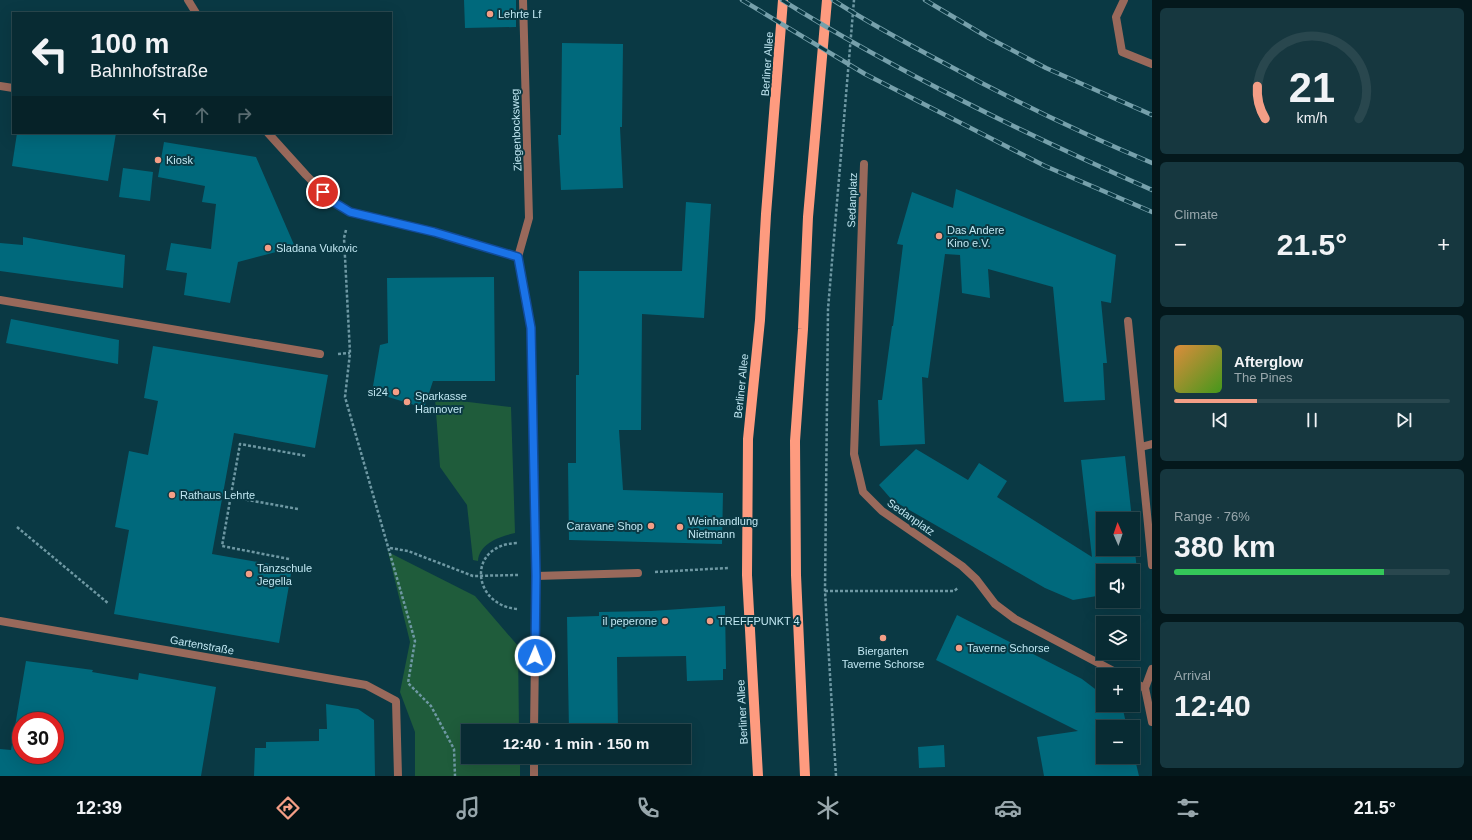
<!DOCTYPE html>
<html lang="en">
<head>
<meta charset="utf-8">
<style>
  :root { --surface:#082b33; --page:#16373f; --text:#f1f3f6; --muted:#98a7ac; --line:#29474e; --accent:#f49e86 }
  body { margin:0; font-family:Helvetica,sans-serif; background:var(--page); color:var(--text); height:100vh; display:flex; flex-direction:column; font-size:15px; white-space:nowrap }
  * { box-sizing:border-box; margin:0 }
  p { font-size:13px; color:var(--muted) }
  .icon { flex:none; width:22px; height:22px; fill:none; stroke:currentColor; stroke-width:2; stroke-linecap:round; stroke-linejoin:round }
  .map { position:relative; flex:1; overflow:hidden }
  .panel { display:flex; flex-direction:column; gap:8px; padding:8px; background:#04181c; width:320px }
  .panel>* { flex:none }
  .hud { position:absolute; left:12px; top:12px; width:380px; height:122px; border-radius:0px; box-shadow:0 4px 16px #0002,0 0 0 1px var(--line); background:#082b33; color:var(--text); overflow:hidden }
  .needle { width:26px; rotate:358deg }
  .fabs { position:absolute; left:1096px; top:512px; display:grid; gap:8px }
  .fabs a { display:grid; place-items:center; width:44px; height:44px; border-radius:0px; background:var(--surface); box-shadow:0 4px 16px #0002,0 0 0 1px var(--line); font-size:20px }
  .speed { position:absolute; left:12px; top:712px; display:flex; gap:8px; font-size:20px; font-weight:700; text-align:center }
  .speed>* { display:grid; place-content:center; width:52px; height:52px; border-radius:50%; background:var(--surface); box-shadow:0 4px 16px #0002,0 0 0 1px var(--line); line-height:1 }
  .speed .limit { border:6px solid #d22; background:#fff; color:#111 }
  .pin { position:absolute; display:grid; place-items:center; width:34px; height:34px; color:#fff; margin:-17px; border:2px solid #fff; border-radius:50%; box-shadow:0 1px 4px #0007 }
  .me { position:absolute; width:44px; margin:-22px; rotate:1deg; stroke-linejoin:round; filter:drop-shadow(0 0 3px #0008) }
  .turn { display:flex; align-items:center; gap:14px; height:84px; padding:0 12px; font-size:18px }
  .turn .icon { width:52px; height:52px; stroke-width:2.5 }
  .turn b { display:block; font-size:28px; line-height:34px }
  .lanes { display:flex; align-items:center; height:38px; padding:0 12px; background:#0003; justify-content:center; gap:20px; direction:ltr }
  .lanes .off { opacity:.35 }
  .big { font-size:30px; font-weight:700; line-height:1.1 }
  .panel .tile { flex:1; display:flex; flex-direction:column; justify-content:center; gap:6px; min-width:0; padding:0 14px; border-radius:6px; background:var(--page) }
  .panel .dial { align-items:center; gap:0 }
  .dial svg { height:104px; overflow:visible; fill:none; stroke:var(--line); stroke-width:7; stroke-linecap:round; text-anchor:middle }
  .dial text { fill:var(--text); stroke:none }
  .song { display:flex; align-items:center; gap:12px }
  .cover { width:48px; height:48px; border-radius:6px; background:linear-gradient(135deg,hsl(30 70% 55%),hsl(100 70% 35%)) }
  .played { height:4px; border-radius:2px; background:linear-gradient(90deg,var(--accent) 30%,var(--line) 30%) }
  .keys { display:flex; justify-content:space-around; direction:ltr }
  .heat { display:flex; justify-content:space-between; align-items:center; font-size:22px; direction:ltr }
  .charge { height:6px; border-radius:3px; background:linear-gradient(90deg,#34c759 76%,var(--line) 0) }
  .trip { position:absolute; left:461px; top:724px; width:230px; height:40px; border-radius:0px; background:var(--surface); box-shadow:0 4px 16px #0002,0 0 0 1px var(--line); font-weight:700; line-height:40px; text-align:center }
  .tabs { display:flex; height:64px; justify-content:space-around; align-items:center; background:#031114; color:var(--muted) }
  .tabs .icon { width:28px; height:28px }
  .tabs .active { color:var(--accent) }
  .tabs b { font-size:18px; color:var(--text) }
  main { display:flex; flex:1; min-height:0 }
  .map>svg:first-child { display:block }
</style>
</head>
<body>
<main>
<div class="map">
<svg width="1152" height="776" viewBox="0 0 1152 776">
  <rect width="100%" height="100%" fill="#0a3944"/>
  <g fill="#1f5c3b">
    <path d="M 435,398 L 511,407 L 515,533 C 501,536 479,543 478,561 L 473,560 L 467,505 L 440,467 Z"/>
    <path d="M 388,552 L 475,596 L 518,646 L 519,731 L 468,731 L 468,757 L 520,757 L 520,776 L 415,776 L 415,732 L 400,692 L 410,642 Z"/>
  </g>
  <g fill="#00697c" fill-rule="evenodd">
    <path d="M 464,0 L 516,0 L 516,27 L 465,28 Z"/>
    <path d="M 562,43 L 623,44 L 622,127 L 620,127 L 623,188 L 561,190 L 558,135 L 561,135 Z"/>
    <path d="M 17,133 L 116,133 L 108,181 L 12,166 Z"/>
    <path d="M 164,142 L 256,157 L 295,247 L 238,262 L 230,303 L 184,295 L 187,273 L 166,270 L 171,243 L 211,249 L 216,204 L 202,202 L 205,186 L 158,177 Z"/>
    <path d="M 123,168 L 153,172 L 150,201 L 119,197 Z"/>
    <path d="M 956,189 L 1116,255 L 1111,303 L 1101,301 L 1107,363 L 1103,363 L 1105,400 L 1064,402 L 1053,287 L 988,269 L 990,298 L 962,293 L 960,255 L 945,254 L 928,378 L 922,377 L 925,444 L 880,446 L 878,400 L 882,400 L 892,326 L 893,326 L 903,245 L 897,244 L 912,192 L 953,208 Z"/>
    <path d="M 686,202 L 711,204 L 704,318 L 642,314 L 641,430 L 619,430 L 623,490 L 723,493 L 722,544 L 569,540 L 568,463 L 576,463 L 576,375 L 579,375 L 579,271 L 682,271 Z"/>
    <path d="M 23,237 L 125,255 L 123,288 L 0,271 L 0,243 L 23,245 Z"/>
    <path d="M 494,277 L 495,381 L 433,381 L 424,408 L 372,392 L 380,345 L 388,343 L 387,278 Z"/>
    <path d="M 11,319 L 119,340 L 118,364 L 6,343 Z"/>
    <path d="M 153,346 L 328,375 L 315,448 L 234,433 L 212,554 L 292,568 L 279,643 L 114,614 L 129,530 L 115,527 L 129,451 L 148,455 L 158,401 L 144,398 Z"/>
    <path d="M 916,449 L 968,480 L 979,463 L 1007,481 L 997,497 L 1092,557 L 1081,460 L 1125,456 L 1132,519 L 1103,519 L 1103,549 L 1133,549 L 1133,532 L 1139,590 L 1133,591 L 1133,571 L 1103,571 L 1103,595 L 1073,600 L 1045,588 L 892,500 L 879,485 Z"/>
    <path d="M 725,606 L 726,669 L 723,669 L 723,680 L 687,681 L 686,656 L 617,657 L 618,731 L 569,731 L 567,617 L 599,616 L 599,612 L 651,611 Z"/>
    <path d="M 957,615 L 1082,679 L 1103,695 L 1103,705 L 1117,705 L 1123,710 L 1127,727 L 1103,727 L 1103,757 L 1133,757 L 1133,751 L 1139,776 L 1044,776 L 1037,737 L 1078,731 L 936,660 Z"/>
    <path d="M 26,661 L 93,670 L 92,672 L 138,680 L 139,673 L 216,687 L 201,776 L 0,776 L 0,749 L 11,750 ZM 21,721 L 55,721 L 55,755 L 21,755 Z"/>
    <path d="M 326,704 L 358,709 L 374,720 L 375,776 L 254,776 L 255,748 L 266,748 L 266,742 L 319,741 L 319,729 L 327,729 Z"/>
    <path d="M 944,745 L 945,767 L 919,768 L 918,747 Z"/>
  </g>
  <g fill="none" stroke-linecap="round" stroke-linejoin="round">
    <g stroke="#6e98a3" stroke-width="2.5" stroke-dasharray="3 2" stroke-linecap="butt">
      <path d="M 346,230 L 344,238 L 350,353 L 345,397 L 415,641 L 408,683 L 431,706 L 454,749 L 455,776"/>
      <path d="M 338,354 L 350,353"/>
      <path d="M 231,497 L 298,509"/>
      <path d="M 17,527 L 109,604"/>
      <path d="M 390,548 L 408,551 L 473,576 L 518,575"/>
      <path d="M 289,559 L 222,546 L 240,444 L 307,456"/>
      <path d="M 655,572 L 728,568"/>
      <path d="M 825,591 L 954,591 L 958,588"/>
      <path d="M 517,609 C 472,605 466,545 517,543"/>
      <path d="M 836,776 L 825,591 L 828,309 L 854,0"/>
    </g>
    <g stroke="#99695b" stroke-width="8">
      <path d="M 0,300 L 320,354"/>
      <path d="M 1141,447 L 1152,444"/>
      <path d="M 536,576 L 638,573"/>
    </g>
    <g stroke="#99695b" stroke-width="8">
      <path d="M 188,0 L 196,13"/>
      <path d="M 523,0 L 529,218 L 518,257 L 531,328 L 536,576 L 534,731"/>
      <path d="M 1124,0 L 1116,17 L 1122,52 L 1152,64"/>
      <path d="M 0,86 L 13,88"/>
      <path d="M 268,133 L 306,175 L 332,201 L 350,212 L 434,232 L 518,257"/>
      <path d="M 864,164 L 854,454 L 863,492 L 882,511 L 962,566 L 976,579 L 995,604 L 1015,619 L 1121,675"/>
      <path d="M 1128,321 L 1152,565"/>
      <path d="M 0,621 L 366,685 L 396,701 L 398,776"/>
      <path d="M 1133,682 L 1145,688 L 1152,669"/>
      <path d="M 1145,688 L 1152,722"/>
      <path d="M 534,776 L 534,757"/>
    </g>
    <g stroke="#fe9b7f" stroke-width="10">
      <path d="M 758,776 L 747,575 L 748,439 L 760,320 L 766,214 L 783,0"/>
      <path d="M 805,776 L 796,575 L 795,441 L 803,329 L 808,217 L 827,0"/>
    </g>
    <g stroke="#76a0ab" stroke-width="4.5">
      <g id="rail">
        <path d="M 742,0 L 865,74 L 1045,166 L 1152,212"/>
        <path d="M 782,0 C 899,73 1026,134 1152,190"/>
        <path d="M 833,0 C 869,23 906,43 944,63 C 1012,100 1081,133 1152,163"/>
        <path d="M 925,0 L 989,38 L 1046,68 L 1152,115"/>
      </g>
    </g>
    <use href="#rail" stroke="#0a3944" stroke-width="3" stroke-dasharray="9" stroke-linecap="butt"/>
  </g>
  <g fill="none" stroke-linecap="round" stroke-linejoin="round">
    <g stroke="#114b97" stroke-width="10">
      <path id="route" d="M 323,192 L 332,201 L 350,212 L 434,232 L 518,257 L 531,328 L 536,576 L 535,656"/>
    </g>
    <use href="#route" stroke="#1a73e8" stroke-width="7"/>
  </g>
  <g fill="#f49e86" stroke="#0a3944" stroke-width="1.5">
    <circle cx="490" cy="14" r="4"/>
    <circle cx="158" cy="160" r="4"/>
    <circle cx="939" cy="236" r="4"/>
    <circle cx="268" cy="248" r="4"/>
    <circle cx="396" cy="392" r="4"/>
    <circle cx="407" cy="402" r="4"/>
    <circle cx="172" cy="495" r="4"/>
    <circle cx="651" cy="526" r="4"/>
    <circle cx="680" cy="527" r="4"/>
    <circle cx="249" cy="574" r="4"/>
    <circle cx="665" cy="621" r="4"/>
    <circle cx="710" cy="621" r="4"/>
    <circle cx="883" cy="638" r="4"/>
    <circle cx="959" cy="648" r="4"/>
  </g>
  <g text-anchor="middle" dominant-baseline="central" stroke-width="4" stroke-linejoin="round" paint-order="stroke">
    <g font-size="11" fill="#c1e7f2" stroke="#0a3944" text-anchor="start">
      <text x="498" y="14">Lehrte Lf</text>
      <text x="166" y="160">Kiosk</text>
      <text x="947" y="230">Das Andere<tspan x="947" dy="13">Kino e.V.</tspan></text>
      <text x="276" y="248">Sladana Vukovic</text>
      <text x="388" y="392" text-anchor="end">si24</text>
      <text x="415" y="396">Sparkasse<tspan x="415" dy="13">Hannover</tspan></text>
      <text x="180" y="495">Rathaus Lehrte</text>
      <text x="688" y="521">Weinhandlung<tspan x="688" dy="13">Nietmann</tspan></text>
      <text x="643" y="526" text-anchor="end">Caravane Shop</text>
      <text x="257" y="568">Tanzschule<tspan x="257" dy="13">Jegella</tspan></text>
      <text x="657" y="621" text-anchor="end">il peperone</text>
      <text x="718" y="621">TREFFPUNKT 4</text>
      <text x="967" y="648">Taverne Schorse</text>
      <text x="883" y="651" text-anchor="middle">Biergarten<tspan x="883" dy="13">Taverne Schorse</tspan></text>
    </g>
    <g font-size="11" fill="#c1e7f2" stroke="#0a3944">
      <text transform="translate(767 64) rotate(-86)">Berliner Allee</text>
      <text transform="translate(516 130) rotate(-92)">Ziegenbocksweg</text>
      <text transform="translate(852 200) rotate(-88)">Sedanplatz</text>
      <text transform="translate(741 386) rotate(-84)">Berliner Allee</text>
      <text transform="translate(911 517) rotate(35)">Sedanplatz</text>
      <text transform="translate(202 645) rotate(10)">Gartenstraße</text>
      <text transform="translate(742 712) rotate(-93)">Berliner Allee</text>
    </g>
  </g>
</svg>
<div class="fabs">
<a><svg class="needle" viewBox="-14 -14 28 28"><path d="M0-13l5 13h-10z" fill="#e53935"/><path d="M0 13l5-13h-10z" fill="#98a7ac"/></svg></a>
<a><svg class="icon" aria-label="sound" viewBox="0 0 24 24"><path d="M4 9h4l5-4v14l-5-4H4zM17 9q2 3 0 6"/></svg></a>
<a><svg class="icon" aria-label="layers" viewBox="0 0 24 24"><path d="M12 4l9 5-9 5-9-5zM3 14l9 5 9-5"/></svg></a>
<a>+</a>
<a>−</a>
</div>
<div class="speed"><div class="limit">30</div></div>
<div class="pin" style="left:323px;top:192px;background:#d93025"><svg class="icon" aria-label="arrive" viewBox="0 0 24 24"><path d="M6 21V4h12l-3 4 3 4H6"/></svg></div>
<svg class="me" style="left:535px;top:656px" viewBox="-20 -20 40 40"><circle r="17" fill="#1a73e8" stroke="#fff" stroke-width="3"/><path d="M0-11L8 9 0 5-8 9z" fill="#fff"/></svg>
<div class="trip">12:40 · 1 min · 150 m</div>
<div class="hud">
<div class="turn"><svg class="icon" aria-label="left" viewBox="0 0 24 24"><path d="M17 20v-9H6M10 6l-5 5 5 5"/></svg><div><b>100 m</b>Bahnhofstraße</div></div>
<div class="lanes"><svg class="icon" aria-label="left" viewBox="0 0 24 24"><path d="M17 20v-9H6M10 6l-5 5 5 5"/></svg><svg class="icon off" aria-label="ahead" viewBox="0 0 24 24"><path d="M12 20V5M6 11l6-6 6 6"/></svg><svg class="icon off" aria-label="right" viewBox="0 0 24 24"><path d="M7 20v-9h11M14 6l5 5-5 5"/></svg></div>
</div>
</div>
<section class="panel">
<div class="tile dial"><svg viewBox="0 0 100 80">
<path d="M14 69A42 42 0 1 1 86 69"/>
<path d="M14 69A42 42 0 0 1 8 44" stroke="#f49e86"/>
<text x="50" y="56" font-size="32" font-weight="700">21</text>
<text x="50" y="72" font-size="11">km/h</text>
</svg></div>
<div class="tile"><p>Climate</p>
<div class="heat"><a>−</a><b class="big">21.5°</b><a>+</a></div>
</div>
<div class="tile">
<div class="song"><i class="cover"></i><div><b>Afterglow</b><p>The Pines</p></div></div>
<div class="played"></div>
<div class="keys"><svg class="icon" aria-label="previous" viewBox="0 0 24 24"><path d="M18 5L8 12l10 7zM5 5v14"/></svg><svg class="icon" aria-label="pause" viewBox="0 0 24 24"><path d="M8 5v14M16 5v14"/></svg><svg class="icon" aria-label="next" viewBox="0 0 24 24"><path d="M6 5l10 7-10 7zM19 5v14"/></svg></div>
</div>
<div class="tile"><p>Range · 76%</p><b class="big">380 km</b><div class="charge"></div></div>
<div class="tile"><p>Arrival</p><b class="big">12:40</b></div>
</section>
</main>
<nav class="tabs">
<b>12:39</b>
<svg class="icon active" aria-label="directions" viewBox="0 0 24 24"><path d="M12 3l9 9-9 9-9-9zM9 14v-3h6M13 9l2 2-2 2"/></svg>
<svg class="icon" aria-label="music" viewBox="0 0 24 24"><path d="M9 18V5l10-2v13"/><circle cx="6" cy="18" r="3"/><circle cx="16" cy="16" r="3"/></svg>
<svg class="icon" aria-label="phone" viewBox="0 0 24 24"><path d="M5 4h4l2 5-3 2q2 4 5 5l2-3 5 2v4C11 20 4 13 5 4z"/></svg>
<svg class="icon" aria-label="climate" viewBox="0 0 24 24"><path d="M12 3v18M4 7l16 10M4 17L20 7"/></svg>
<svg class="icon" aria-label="car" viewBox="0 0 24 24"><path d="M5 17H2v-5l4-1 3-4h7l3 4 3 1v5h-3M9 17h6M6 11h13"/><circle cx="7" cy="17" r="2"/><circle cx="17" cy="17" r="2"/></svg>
<svg class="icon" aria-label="filters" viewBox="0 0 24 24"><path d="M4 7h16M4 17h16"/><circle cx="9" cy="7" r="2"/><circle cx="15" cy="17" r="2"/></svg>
<b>21.5°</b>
</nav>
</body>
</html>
